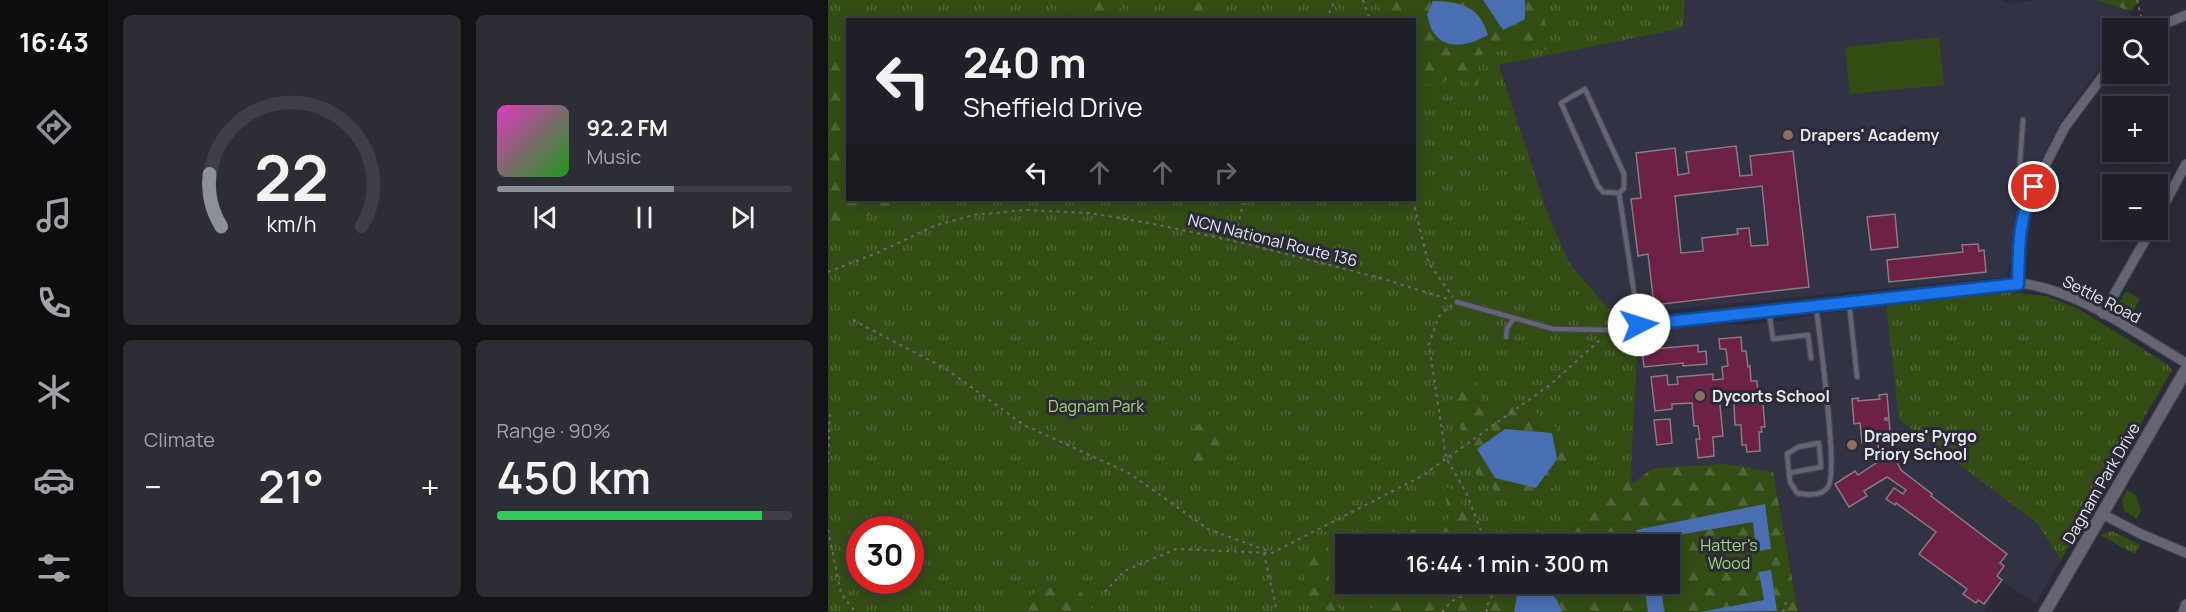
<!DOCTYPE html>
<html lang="en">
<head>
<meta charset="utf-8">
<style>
  :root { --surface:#202029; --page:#2d2d35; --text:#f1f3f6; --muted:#a2a3a8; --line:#3d3e46; --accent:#8c9099 }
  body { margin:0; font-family:Manrope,sans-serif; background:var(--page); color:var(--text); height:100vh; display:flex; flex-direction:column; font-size:22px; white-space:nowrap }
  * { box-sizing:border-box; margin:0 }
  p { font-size:20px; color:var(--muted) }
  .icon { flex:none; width:33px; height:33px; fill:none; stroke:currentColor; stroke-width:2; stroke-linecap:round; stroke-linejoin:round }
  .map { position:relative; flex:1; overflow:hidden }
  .details { display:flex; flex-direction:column; gap:15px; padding:15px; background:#121217; width:720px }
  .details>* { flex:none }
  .top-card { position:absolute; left:18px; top:18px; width:570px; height:183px; border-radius:0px; box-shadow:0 3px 15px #0003,0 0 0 2px var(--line); background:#202029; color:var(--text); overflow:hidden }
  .fabs { position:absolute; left:1274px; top:18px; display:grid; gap:12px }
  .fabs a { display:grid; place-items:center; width:66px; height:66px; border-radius:0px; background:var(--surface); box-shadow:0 3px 15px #0003,0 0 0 2px var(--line); font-size:30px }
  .speed { position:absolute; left:18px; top:516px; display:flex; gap:12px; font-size:30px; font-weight:700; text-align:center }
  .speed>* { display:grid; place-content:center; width:78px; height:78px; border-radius:50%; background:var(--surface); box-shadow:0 3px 15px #0003,0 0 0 2px var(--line); line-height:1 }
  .speed .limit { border:9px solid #d22; background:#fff; color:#111 }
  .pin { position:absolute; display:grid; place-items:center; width:51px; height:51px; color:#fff; margin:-26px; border:3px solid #fff; border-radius:50%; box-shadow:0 2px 6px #0007 }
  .me { position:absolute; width:66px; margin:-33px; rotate:85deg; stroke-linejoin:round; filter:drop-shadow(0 0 4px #0008) }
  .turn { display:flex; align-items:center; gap:21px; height:126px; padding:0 18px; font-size:27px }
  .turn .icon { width:78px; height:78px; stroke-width:2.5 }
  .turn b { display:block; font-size:42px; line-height:51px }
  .lanes { display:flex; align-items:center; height:57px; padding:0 18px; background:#0003; justify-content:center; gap:30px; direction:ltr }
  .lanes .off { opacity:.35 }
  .big { font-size:45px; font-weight:600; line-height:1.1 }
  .details .widget { flex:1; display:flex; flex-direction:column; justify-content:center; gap:9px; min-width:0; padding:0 21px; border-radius:9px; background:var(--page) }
  .details .dial { align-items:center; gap:0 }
  .dial svg { height:156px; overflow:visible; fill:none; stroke:var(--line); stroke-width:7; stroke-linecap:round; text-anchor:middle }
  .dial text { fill:var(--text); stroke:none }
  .song { display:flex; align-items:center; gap:18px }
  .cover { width:72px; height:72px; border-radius:9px; background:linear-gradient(135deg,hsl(310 70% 55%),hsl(120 70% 35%)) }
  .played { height:6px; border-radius:3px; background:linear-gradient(90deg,var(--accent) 60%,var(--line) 60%) }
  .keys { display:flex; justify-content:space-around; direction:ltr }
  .heat { display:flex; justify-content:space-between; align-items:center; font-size:33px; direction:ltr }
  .charge { height:9px; border-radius:4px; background:linear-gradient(90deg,#34c759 90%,var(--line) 0) }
  .details .tiles { flex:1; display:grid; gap:15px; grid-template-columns:repeat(2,1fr) }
  .trip { position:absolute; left:507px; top:534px; width:345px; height:60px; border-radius:0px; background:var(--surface); box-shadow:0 3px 15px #0003,0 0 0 2px var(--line); font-weight:600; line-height:60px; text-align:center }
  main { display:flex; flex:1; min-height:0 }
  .tab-bar { display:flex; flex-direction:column; width:108px; justify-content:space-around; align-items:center; background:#0d0d10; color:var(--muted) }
  .tab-bar .icon { width:42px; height:42px }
  .tab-bar .selected { color:var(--accent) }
  .tab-bar b { font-size:27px; color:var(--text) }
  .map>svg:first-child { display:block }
</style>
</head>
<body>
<main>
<nav class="tab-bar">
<b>16:43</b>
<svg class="icon selected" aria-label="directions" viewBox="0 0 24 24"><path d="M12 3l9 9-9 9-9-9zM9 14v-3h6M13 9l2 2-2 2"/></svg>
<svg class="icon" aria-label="music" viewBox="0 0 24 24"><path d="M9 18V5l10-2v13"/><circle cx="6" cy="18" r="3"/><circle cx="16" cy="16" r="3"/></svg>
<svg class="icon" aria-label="phone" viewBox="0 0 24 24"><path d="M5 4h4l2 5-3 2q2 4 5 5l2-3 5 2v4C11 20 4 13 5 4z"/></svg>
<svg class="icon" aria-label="climate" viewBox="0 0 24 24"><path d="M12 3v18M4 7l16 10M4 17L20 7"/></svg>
<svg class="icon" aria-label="car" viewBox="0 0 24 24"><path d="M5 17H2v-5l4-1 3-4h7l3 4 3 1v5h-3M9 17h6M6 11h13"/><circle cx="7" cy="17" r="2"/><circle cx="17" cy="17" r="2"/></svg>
<svg class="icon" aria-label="filters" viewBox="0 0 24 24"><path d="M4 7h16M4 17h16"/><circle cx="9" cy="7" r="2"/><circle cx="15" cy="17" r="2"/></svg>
</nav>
<section class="details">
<div class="tiles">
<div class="widget dial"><svg viewBox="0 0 100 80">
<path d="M14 69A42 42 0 1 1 86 69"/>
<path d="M14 69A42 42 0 0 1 8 42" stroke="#8c9099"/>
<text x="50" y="56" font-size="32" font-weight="700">22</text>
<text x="50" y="72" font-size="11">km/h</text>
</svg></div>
<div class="widget">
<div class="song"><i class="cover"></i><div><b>92.2 FM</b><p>Music</p></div></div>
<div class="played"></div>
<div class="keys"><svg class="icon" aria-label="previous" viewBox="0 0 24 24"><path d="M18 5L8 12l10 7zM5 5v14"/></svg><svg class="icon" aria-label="pause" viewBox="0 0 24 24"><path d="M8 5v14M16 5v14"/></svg><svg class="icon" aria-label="next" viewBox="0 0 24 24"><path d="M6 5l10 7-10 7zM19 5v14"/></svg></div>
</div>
<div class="widget"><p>Climate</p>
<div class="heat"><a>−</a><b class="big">21°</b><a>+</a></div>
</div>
<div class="widget"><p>Range · 90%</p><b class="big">450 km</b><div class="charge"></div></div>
</div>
</section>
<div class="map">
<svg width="1358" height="612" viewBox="0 0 1358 612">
  <defs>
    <pattern id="grass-tufts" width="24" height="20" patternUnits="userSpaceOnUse" patternTransform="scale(1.5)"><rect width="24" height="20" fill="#334c14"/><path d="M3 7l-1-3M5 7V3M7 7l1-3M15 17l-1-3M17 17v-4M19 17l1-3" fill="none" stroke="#506636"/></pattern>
    <pattern id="forest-firs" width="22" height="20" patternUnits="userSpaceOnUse" patternTransform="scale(1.5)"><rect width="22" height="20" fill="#334c14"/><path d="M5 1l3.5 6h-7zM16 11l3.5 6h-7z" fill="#506636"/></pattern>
  </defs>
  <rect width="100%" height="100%" fill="#2b2b37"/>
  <g fill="#313244">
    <path d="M 857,0 L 1173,0 L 1180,4 L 1204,0 L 1268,0 L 1303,11 L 1300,28 L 1284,28 L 1284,54 L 1238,112 L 1214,158 L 1215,169 L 1198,203 L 1178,277 L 792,314 L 780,308 L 742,264 L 719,212 L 671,64 L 855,28 Z"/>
    <path d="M 1058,305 L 1072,419 L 1209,523 L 1233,560 L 1208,603 L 1174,582 L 1155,612 L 970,612 L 945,472 L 804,509 L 803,467 L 811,325 L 930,324 Z"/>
  </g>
  <g fill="url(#grass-tufts)" fill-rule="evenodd">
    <path d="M 0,0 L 857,0 L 855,28 L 671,65 L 719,212 L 742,264 L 780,308 L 792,314 L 809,313 L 811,325 L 803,467 L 782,485 L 787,544 L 518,544 L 518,584 L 671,584 L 629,612 L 0,612 ZM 20,20 L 586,20 L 586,200 L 20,200 ZM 32,530 L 82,530 L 82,580 L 32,580 Z"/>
    <path d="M 1298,291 L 1312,299 L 1301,318 L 1287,310 Z"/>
    <path d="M 1183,292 L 1218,296 L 1251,309 L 1340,365 L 1344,370 L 1233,560 L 1209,523 L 1071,419 L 1058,305 Z"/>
    <path d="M 1299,490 L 1308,495 L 1313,511 L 1309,518 L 1296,511 L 1294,500 Z"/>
    <path d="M 1284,531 L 1312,545 L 1307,554 L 1272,535 Z"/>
  </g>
  <g fill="url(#forest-firs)">
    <path d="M 242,0 L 297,0 L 291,9 L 290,20 L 244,19 Z"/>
    <path d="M 364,0 L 389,0 L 397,15 L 397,19 L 360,19 Z"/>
    <path d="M 545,0 L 712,0 L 724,54 L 708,43 L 651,55 L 650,88 L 623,75 L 610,88 L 587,81 L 586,20 L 563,19 Z"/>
    <path d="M 1268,0 L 1312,0 L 1303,11 Z"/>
    <path d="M 19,41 L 20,200 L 76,200 L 65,209 L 0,226 L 0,69 Z"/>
    <path d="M 644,369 L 654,402 L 687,403 L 723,420 L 744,451 L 736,480 L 708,497 L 669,493 L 644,470 L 630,419 L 623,380 Z"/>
    <path d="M 386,416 L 394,461 L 366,474 L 360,449 L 366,427 Z"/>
    <path d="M 900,464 L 945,472 L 970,612 L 540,612 L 550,601 L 548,584 L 842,584 L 842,544 L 710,544 L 803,467 L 804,484 L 825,468 Z"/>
    <path d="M 615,486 L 628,491 L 652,544 L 565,544 L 573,533 L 622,518 Z"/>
    <path d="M 500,543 L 501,592 L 514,612 L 482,612 L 474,561 Z"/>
    <path d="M 231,581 L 253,592 L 266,612 L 179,612 L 186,603 Z"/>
  </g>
  <path fill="#334c14" d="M 1111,37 L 1116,85 L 1022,94 L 1017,47 Z"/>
  <g fill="#4a6eb2">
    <path d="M 655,0 L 697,0 L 697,19 L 675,30 Z"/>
    <path d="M 605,1 C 632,2 651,5 660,35 C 644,44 619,52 606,33 C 602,29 601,20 599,15 Z"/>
    <path d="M 677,429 L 724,433 L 729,459 L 708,488 L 667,478 L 649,449 Z"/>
    <path d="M 937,504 L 943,549 L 928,551 L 925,522 L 827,539 L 828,544 L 810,544 L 808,530 Z"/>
    <path d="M 943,570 L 949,611 L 873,612 L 936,600 L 931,572 Z"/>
    <path d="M 691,584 L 712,584 L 729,600 L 734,612 L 686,612 Z"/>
    <path d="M 816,584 L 833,584 L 836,612 L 820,612 Z"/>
  </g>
  <g fill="#6d2145" stroke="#8a7a7f" stroke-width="1.5" fill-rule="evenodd">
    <path d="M 908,146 L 912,176 L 924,175 L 922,156 L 965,151 L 981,287 L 826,305 L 820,254 L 810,256 L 803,199 L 813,198 L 808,153 L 847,148 L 850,175 L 861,173 L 858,152 ZM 934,186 L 940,245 L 923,246 L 921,228 L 909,229 L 910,234 L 874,238 L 875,251 L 853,253 L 847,196 Z"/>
    <path d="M 1067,214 L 1070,247 L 1043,250 L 1039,217 Z"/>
    <path d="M 1150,244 L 1151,251 L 1156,250 L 1158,272 L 1061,282 L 1059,260 L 1135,252 L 1134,245 Z"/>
    <path d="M 913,337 L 914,351 L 918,351 L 920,367 L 922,366 L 923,381 L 929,381 L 930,393 L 934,393 L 937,427 L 933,427 L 934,432 L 931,432 L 932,451 L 919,452 L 918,445 L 914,445 L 913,425 L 907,425 L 906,404 L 909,404 L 908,393 L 891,395 L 895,436 L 885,437 L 886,456 L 870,458 L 868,439 L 872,439 L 870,426 L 866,426 L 864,403 L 844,404 L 844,409 L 827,411 L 823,377 L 839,375 L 840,385 L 850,384 L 849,377 L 885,374 L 885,380 L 895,379 L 894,367 L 900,366 L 898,349 L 892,349 L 891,339 Z"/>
    <path d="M 870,345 L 870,352 L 878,351 L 879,364 L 855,366 L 855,363 L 816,367 L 814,350 Z"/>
    <path d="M 1059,394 L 1061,418 L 1057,418 L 1057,420 L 1061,420 L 1065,459 L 1068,460 L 1073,470 L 1104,494 L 1103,496 L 1179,554 L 1172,563 L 1176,566 L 1169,576 L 1174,580 L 1156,604 L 1150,600 L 1148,603 L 1135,594 L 1139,589 L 1091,554 L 1108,532 L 1068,503 L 1067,505 L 1058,499 L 1066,488 L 1075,494 L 1078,490 L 1059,477 L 1036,491 L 1039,496 L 1021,507 L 1007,484 L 1027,471 L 1030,475 L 1051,461 L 1050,442 L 1034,443 L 1032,423 L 1026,424 L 1024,399 L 1030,398 L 1030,401 L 1052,399 L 1051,395 Z"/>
    <path d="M 842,419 L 844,443 L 829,445 L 826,420 Z"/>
  </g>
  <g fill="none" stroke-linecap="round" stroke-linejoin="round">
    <g stroke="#454650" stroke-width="7">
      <g id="service">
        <path d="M 1195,120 L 1191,175 L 1196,181 L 1206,187"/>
        <path d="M 629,302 L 725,329 L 783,330 L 811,325 L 791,193 L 775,192 L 770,186 L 733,103 L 757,89 L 796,174 L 796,188 L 791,193"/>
        <path d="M 1021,302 L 1029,377"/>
        <path d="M 941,312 L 945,339 L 980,335 L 983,358"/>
        <path d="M 678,337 L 679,328 L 685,320"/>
        <path d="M 961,473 L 993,467 L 991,443 L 970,447 L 959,454 L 962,482 L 969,493 C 979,495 994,496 1000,487 C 1011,472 991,333 988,306"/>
      </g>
    </g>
    <g stroke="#454650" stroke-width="11">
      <g id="minor">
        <path d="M 1327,28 L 1358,15"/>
        <path d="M 1329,218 L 1358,164"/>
        <path d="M 1190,283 L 1193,222 L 1198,203 L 1237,127 L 1284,64"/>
        <path d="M 1275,314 L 1323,230"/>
        <path d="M 811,325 L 1190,283 C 1251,289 1306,333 1358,363"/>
        <path d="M 1274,514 L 1313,534 L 1358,553"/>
        <path d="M 1355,612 L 1358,604"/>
      </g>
    </g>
    <g stroke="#454650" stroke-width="14">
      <path id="tertiary" d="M 1217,612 L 1358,370"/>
    </g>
    <g stroke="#696974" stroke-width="2" stroke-dasharray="3 4.5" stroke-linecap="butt">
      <path d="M 535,0 L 542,20"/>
      <path d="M 1309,0 L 1316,28"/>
      <path d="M 498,20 L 507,0"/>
      <path d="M 585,200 L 600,262 L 625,297"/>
      <path d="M 406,241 L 416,200"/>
      <path d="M 0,272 L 51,252 L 106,226 L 145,215 L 197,210 L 261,213 L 326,224 L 415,243 L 552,278 L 623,300"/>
      <path d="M 624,305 L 611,316 L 601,344 L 618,458 L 638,492 L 658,544"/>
      <path d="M 25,320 L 118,369 L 196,425 L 301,473 L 380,529 L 440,551"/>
      <path d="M 0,462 L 2,410"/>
      <path d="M 0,530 L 13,593 L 27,612"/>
      <path d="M 436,553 L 449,612"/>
      <path d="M 277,592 L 296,571 L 348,549 L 444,553 L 594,476 L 723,384 L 774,338"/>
      <path d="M 614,612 L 624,601 L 651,589"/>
      <path d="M 659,612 L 658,607 L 671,584"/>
      <path d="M 955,612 L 958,602"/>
    </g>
    <use href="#service" stroke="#646472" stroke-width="4.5"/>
    <use href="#minor" stroke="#646472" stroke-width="9"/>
    <use href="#tertiary" stroke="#646472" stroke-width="12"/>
  </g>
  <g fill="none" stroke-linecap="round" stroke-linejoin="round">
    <g stroke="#114b97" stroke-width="15">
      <path id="route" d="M 811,325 L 1190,284 C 1191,247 1190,220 1206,187"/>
    </g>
    <use href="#route" stroke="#1a73e8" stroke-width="10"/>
  </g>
  <g fill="#8d6e63" stroke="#2b2b37" stroke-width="2">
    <circle cx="960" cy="135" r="6"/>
    <circle cx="872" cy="396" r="6"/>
    <circle cx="1024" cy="445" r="6"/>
  </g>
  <g text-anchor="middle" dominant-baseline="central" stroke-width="6" stroke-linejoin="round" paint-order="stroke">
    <g font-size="16" font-weight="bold" fill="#e5e6ee" stroke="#2b2b37" text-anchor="start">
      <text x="972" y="135">Drapers' Academy</text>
      <text x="884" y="396">Dycorts School</text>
      <text x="1036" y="436">Drapers' Pyrgo<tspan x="1036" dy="18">Priory School</tspan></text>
    </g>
    <g font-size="16" fill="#e5e6ee" stroke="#2b2b37">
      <text transform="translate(445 240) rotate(14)">NCN National Route 136</text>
      <text transform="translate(1274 299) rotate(27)">Settle Road</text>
      <text transform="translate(1273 483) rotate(-60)">Dagnam Park Drive</text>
    </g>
    <g font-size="16" fill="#a2d46c" stroke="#2b2b37">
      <text x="268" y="406">Dagnam Park</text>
      <text x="901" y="545">Hatter's<tspan x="901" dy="18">Wood</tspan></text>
    </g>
  </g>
</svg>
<div class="fabs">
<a><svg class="icon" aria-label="search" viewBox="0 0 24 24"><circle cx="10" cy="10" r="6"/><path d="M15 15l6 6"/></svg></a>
<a>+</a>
<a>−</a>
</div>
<div class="speed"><div class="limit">30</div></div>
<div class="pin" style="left:1206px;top:187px;background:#d93025"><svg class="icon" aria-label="arrive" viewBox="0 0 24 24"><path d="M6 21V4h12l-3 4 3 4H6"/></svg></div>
<svg class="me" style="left:811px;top:325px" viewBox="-20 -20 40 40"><circle r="19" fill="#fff"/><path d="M0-13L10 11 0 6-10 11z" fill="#1a73e8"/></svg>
<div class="trip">16:44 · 1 min · 300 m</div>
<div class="top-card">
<div class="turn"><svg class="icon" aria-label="left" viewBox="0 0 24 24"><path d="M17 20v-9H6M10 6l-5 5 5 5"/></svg><div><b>240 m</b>Sheffield Drive</div></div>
<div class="lanes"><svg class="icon" aria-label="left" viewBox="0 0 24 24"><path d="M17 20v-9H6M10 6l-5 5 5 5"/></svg><svg class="icon off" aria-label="ahead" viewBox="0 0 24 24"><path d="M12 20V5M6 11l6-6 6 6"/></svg><svg class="icon off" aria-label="ahead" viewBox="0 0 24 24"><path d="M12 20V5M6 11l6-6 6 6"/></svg><svg class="icon off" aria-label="right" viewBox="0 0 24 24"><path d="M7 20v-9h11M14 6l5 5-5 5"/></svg></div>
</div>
</div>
</main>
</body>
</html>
